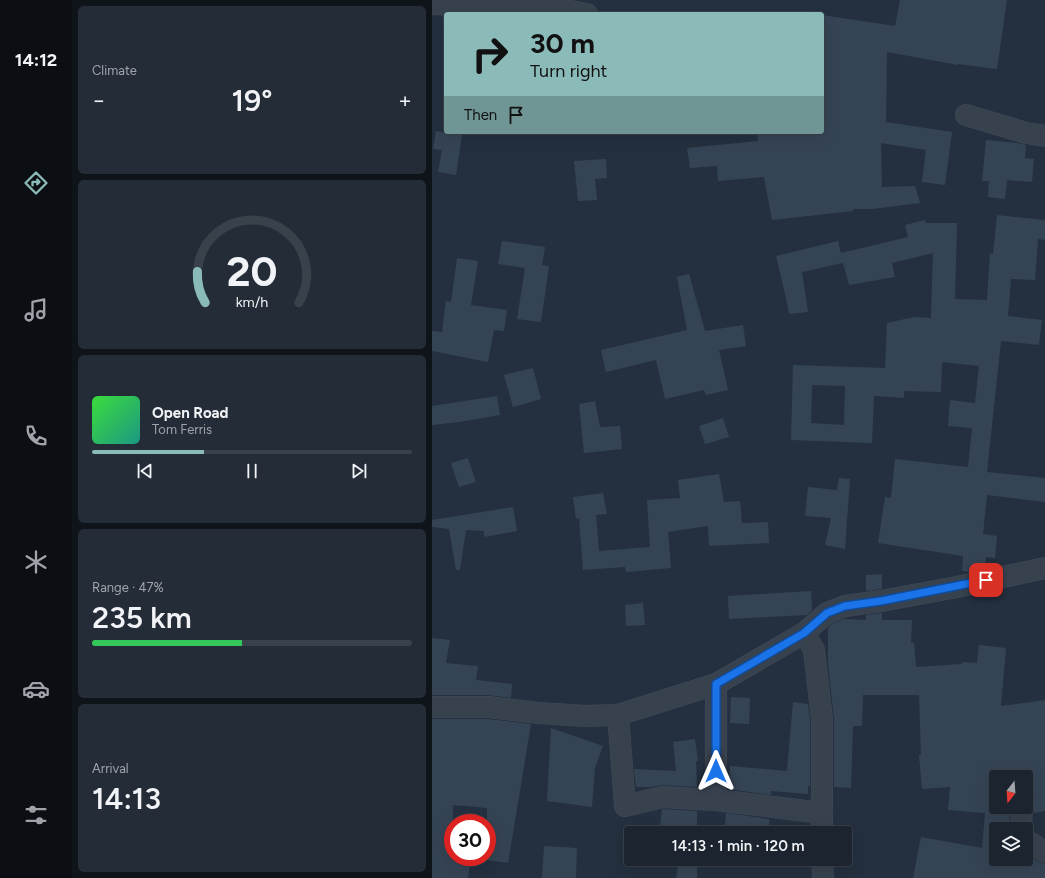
<!DOCTYPE html>
<html lang="en">
<head>
<meta charset="utf-8">
<style>
  :root { --surface:#1b242f; --page:#242c37; --text:#f1f3f6; --muted:#a0a4aa; --line:#39414b; --accent:#8bbbb9 }
  body { margin:0; font-family:Figtree,sans-serif; background:var(--page); color:var(--text); height:100vh; display:flex; flex-direction:column; font-size:15px; white-space:nowrap }
  * { box-sizing:border-box; margin:0 }
  p { font-size:13px; color:var(--muted) }
  .icon { flex:none; width:22px; height:22px; fill:none; stroke:currentColor; stroke-width:2; stroke-linecap:round; stroke-linejoin:round }
  .map { position:relative; flex:1; overflow:hidden }
  .panel { display:flex; flex-direction:column; gap:6px; padding:6px; background:#0f141a; width:360px }
  .panel>* { flex:none }
  .hud { position:absolute; left:12px; top:12px; width:380px; height:122px; border-radius:4px; box-shadow:0 4px 16px #0002,0 0 0 1px var(--line); background:#8bbbb9; color:#111; overflow:hidden }
  .needle { width:26px; rotate:197deg }
  .controls { position:absolute; left:557px; top:770px; display:grid; gap:8px }
  .controls a { display:grid; place-items:center; width:44px; height:44px; border-radius:4px; background:var(--surface); box-shadow:0 4px 16px #0002,0 0 0 1px var(--line); font-size:20px }
  .speed { position:absolute; left:12px; top:814px; display:flex; gap:8px; font-size:20px; font-weight:700; text-align:center }
  .speed>* { display:grid; place-content:center; width:52px; height:52px; border-radius:50%; background:var(--surface); box-shadow:0 4px 16px #0002,0 0 0 1px var(--line); line-height:1 }
  .speed .limit { border:6px solid #d22; background:#fff; color:#111 }
  .pin { position:absolute; display:grid; place-items:center; width:34px; height:34px; color:#fff; margin:-17px; border-radius:8px; box-shadow:0 2px 6px #0006 }
  .me { position:absolute; width:44px; margin:-22px; rotate:0deg; stroke-linejoin:round; filter:drop-shadow(0 0 3px #0008) }
  .turn { display:flex; align-items:center; gap:14px; height:84px; padding:0 20px; font-size:18px }
  .turn .icon { width:52px; height:52px; stroke-width:2.5 }
  .turn b { display:block; font-size:28px; line-height:34px }
  .then { display:flex; align-items:center; height:38px; padding:0 20px; background:#0003; gap:8px; font-size:15px }
  .big { font-size:30px; font-weight:600; line-height:1.1 }
  .panel .widget { flex:1; display:flex; flex-direction:column; justify-content:center; gap:6px; min-width:0; padding:0 14px; border-radius:6px; background:var(--page) }
  .panel .dial { align-items:center; gap:0 }
  .dial svg { height:104px; overflow:visible; fill:none; stroke:var(--line); stroke-width:7; stroke-linecap:round; text-anchor:middle }
  .dial text { fill:var(--text); stroke:none }
  .song { display:flex; align-items:center; gap:12px }
  .cover { width:48px; height:48px; border-radius:6px; background:linear-gradient(135deg,hsl(120 70% 55%),hsl(170 70% 35%)) }
  .played { height:4px; border-radius:2px; background:linear-gradient(90deg,var(--accent) 35%,var(--line) 35%) }
  .keys { display:flex; justify-content:space-around; direction:ltr }
  .heat { display:flex; justify-content:space-between; align-items:center; font-size:22px; direction:ltr }
  .charge { height:6px; border-radius:3px; background:linear-gradient(90deg,#34c759 47%,var(--line) 0) }
  .trip { position:absolute; left:192px; top:826px; width:228px; height:40px; border-radius:4px; background:var(--surface); box-shadow:0 4px 16px #0002,0 0 0 1px var(--line); font-weight:600; line-height:40px; text-align:center }
  main { display:flex; flex:1; min-height:0 }
  .tab-bar { display:flex; flex-direction:column; width:72px; justify-content:space-around; align-items:center; background:#0b0e13; color:var(--muted) }
  .tab-bar .icon { width:28px; height:28px }
  .tab-bar .on { color:var(--accent) }
  .tab-bar b { font-size:18px; color:var(--text) }
  .map>svg:first-child { display:block }
</style>
</head>
<body>
<main>
<nav class="tab-bar">
<b>14:12</b>
<svg class="icon on" aria-label="directions" viewBox="0 0 24 24"><path d="M12 3l9 9-9 9-9-9zM9 14v-3h6M13 9l2 2-2 2"/></svg>
<svg class="icon" aria-label="music" viewBox="0 0 24 24"><path d="M9 18V5l10-2v13"/><circle cx="6" cy="18" r="3"/><circle cx="16" cy="16" r="3"/></svg>
<svg class="icon" aria-label="phone" viewBox="0 0 24 24"><path d="M5 4h4l2 5-3 2q2 4 5 5l2-3 5 2v4C11 20 4 13 5 4z"/></svg>
<svg class="icon" aria-label="climate" viewBox="0 0 24 24"><path d="M12 3v18M4 7l16 10M4 17L20 7"/></svg>
<svg class="icon" aria-label="car" viewBox="0 0 24 24"><path d="M5 17H2v-5l4-1 3-4h7l3 4 3 1v5h-3M9 17h6M6 11h13"/><circle cx="7" cy="17" r="2"/><circle cx="17" cy="17" r="2"/></svg>
<svg class="icon" aria-label="filters" viewBox="0 0 24 24"><path d="M4 7h16M4 17h16"/><circle cx="9" cy="7" r="2"/><circle cx="15" cy="17" r="2"/></svg>
</nav>
<section class="panel">
<div class="widget"><p>Climate</p>
<div class="heat"><a>−</a><b class="big">19°</b><a>+</a></div>
</div>
<div class="widget dial"><svg viewBox="0 0 100 80">
<path d="M14 69A42 42 0 1 1 86 69"/>
<path d="M14 69A42 42 0 0 1 8 45" stroke="#8bbbb9"/>
<text x="50" y="56" font-size="32" font-weight="700">20</text>
<text x="50" y="72" font-size="11">km/h</text>
</svg></div>
<div class="widget">
<div class="song"><i class="cover"></i><div><b>Open Road</b><p>Tom Ferris</p></div></div>
<div class="played"></div>
<div class="keys"><svg class="icon" aria-label="previous" viewBox="0 0 24 24"><path d="M18 5L8 12l10 7zM5 5v14"/></svg><svg class="icon" aria-label="pause" viewBox="0 0 24 24"><path d="M8 5v14M16 5v14"/></svg><svg class="icon" aria-label="next" viewBox="0 0 24 24"><path d="M6 5l10 7-10 7zM19 5v14"/></svg></div>
</div>
<div class="widget"><p>Range · 47%</p><b class="big">235 km</b><div class="charge"></div></div>
<div class="widget"><p>Arrival</p><b class="big">14:13</b></div>
</section>
<div class="map">
<svg width="613" height="878" viewBox="0 0 613 878">
  <rect width="100%" height="100%" fill="#24303f"/>
  <g fill="#354455" fill-rule="evenodd">
    <path d="M 468,0 L 575,0 L 565,69 L 526,64 L 526,65 L 455,52 L 454,122 L 520,132 L 513,185 L 490,182 L 494,150 L 449,143 L 450,187 L 483,186 L 488,203 L 440,209 L 421,209 L 421,211 L 340,220 L 332,177 L 286,181 L 285,166 L 258,168 L 255,148 L 326,141 L 325,132 L 390,132 L 390,15 L 463,26 Z"/>
    <path d="M 4,131 L 30,135 L 24,175 L 6,172 L 10,150 L 1,149 Z"/>
    <path d="M 554,140 L 585,143 L 594,145 L 593,158 L 602,159 L 600,182 L 575,180 L 573,199 L 556,197 L 557,181 L 550,181 Z"/>
    <path d="M 174,159 L 175,178 L 163,179 L 165,200 L 146,201 L 142,161 Z"/>
    <path d="M 565,215 L 613,220 L 613,240 L 606,239 L 603,280 L 579,279 L 576,316 L 610,320 L 607,345 L 569,341 L 555,472 L 613,478 L 613,502 L 555,495 L 551,534 L 565,536 L 563,558 L 554,557 L 553,569 L 537,572 L 530,571 L 531,556 L 446,543 L 453,497 L 459,498 L 463,459 L 536,467 L 540,428 L 516,426 L 518,400 L 543,403 L 547,366 L 510,362 L 509,392 L 472,391 L 472,398 L 442,396 L 440,443 L 359,440 L 361,365 L 453,368 L 455,323 L 482,317 L 499,318 L 501,253 L 460,263 L 463,277 L 417,285 L 411,263 L 370,272 L 376,312 L 357,314 L 354,298 L 344,256 L 406,241 L 409,253 L 476,237 L 473,225 L 493,220 L 494,223 L 525,223 L 523,299 L 555,300 L 558,253 L 561,254 ZM 380,385 L 413,386 L 412,425 L 379,423 Z"/>
    <path d="M 70,241 L 113,247 L 110,265 L 117,266 L 109,322 L 85,319 L 93,268 L 66,264 Z"/>
    <path d="M 25,258 L 46,261 L 39,305 L 75,310 L 72,331 L 62,330 L 56,362 L 0,351 L 0,331 L 10,332 L 14,301 L 19,302 Z"/>
    <path d="M 257,274 L 273,331 L 311,325 L 314,346 L 287,350 L 296,390 L 274,395 L 272,390 L 233,399 L 224,360 L 174,372 L 169,350 L 255,330 L 245,277 Z"/>
    <path d="M 101,368 L 109,399 L 81,407 L 72,375 Z"/>
    <path d="M 65,396 L 68,415 L 27,422 L 0,425 L 0,406 Z"/>
    <path d="M 163,401 L 168,427 L 188,426 L 190,449 L 152,453 L 147,404 Z"/>
    <path d="M 291,418 L 297,437 L 273,444 L 267,426 Z"/>
    <path d="M 36,458 L 44,482 L 27,487 L 19,463 Z"/>
    <path d="M 287,474 L 292,502 L 308,501 L 310,523 L 336,522 L 337,543 L 277,546 L 276,526 L 236,532 L 239,568 L 194,572 L 193,567 L 151,570 L 147,518 L 144,519 L 141,497 L 171,493 L 175,514 L 164,515 L 167,551 L 218,547 L 215,500 L 248,498 L 246,480 Z"/>
    <path d="M 407,478 L 418,479 L 413,549 L 393,545 L 399,518 L 373,516 L 376,487 L 405,490 Z"/>
    <path d="M 81,507 L 85,531 L 52,537 L 52,531 L 34,530 L 28,570 L 24,570 L 17,529 L 0,527 L 0,520 Z"/>
    <path d="M 450,574 L 450,589 L 434,591 L 434,575 Z"/>
    <path d="M 379,591 L 380,610 L 375,615 L 297,619 L 296,596 Z"/>
    <path d="M 211,603 L 213,625 L 194,626 L 193,605 Z"/>
    <path d="M 450,613 L 450,620 L 480,620 L 479,643 L 482,643 L 484,667 L 530,664 L 530,662 L 545,663 L 547,645 L 574,648 L 569,706 L 613,700 L 613,811 L 602,813 L 601,802 L 594,796 L 594,777 L 564,777 L 564,807 L 578,807 L 577,829 L 564,829 L 564,859 L 594,859 L 594,857 L 600,858 L 607,862 L 613,864 L 613,878 L 481,878 L 489,837 L 550,848 L 553,813 L 516,810 L 518,787 L 490,789 L 487,755 L 489,755 L 487,695 L 431,695 L 430,726 L 421,726 L 419,788 L 402,787 L 402,719 L 396,664 L 396,628 L 401,623 L 412,619 L 434,620 L 434,615 Z"/>
    <path d="M 0,638 L 18,640 L 14,663 L 46,666 L 44,680 L 80,684 L 79,698 L 56,695 L 0,695 Z"/>
    <path d="M 299,697 L 318,698 L 317,724 L 298,723 Z"/>
    <path d="M 361,702 L 376,704 L 378,720 L 378,786 L 376,786 L 376,794 L 339,791 L 339,795 L 296,789 L 298,766 L 355,771 Z"/>
    <path d="M 0,719 L 55,719 L 99,724 L 76,863 L 55,860 L 55,808 L 21,805 L 21,857 L 39,857 L 36,878 L 0,878 Z"/>
    <path d="M 119,728 L 171,746 L 163,768 L 160,807 L 115,801 Z"/>
    <path d="M 263,739 L 266,761 L 264,761 L 265,787 L 230,785 L 218,787 L 204,787 L 202,769 L 244,771 L 241,742 Z"/>
    <path d="M 230,809 L 265,811 L 265,833 L 251,833 L 252,830 L 228,826 Z"/>
    <path d="M 294,813 L 337,819 L 337,828 L 312,826 L 311,833 L 292,833 Z"/>
    <path d="M 112,846 L 145,848 L 144,878 L 110,878 Z"/>
    <path d="M 247,859 L 265,859 L 265,878 L 244,878 Z"/>
    <path d="M 290,859 L 310,859 L 309,864 L 289,863 Z"/>
  </g>
  <g fill="none" stroke-linecap="round" stroke-linejoin="round">
    <g stroke="#414b58" stroke-width="22">
      <g id="street">
        <path d="M 0,4 L 133,10 L 155,14"/>
        <path d="M 534,115 L 594,133 L 613,136"/>
        <path d="M 372,633 L 382,650 L 390,719 L 390,833"/>
        <path d="M 0,707 L 56,707 L 107,713 L 153,716 L 186,715"/>
        <path d="M 284,800 L 284,684"/>
        <path d="M 390,813 L 284,800 L 230,797 L 193,806 L 186,715 L 284,684 L 372,633 L 395,613 L 413,606 L 449,601 L 525,587 L 613,568"/>
        <path d="M 589,829 L 590,807"/>
        <path d="M 594,840 L 613,852"/>
        <path d="M 390,859 L 391,878"/>
      </g>
    </g>
    <use href="#street" stroke="#38424f" stroke-width="21"/>
  </g>
  <g fill="none" stroke-linecap="round" stroke-linejoin="round">
    <g stroke="#114b97" stroke-width="10">
      <path id="route" d="M 284,771 L 284,684 L 372,633 L 395,613 L 413,606 L 449,601 L 554,580"/>
    </g>
    <use href="#route" stroke="#1a73e8" stroke-width="7"/>
  </g>
</svg>
<div class="controls">
<a><svg class="needle" viewBox="-14 -14 28 28"><path d="M0-13l5 13h-10z" fill="#e53935"/><path d="M0 13l5-13h-10z" fill="#a0a4aa"/></svg></a>
<a><svg class="icon" aria-label="layers" viewBox="0 0 24 24"><path d="M12 4l9 5-9 5-9-5zM3 14l9 5 9-5"/></svg></a>
</div>
<div class="speed"><div class="limit">30</div></div>
<div class="pin" style="left:554px;top:580px;background:#d93025"><svg class="icon" aria-label="arrive" viewBox="0 0 24 24"><path d="M6 21V4h12l-3 4 3 4H6"/></svg></div>
<svg class="me" style="left:284px;top:771px" viewBox="-20 -20 40 40"><path d="M0-17L14 15 0 8-14 15z" fill="#1a73e8" stroke="#fff" stroke-width="4"/></svg>
<div class="trip">14:13 · 1 min · 120 m</div>
<div class="hud">
<div class="turn"><svg class="icon" aria-label="right" viewBox="0 0 24 24"><path d="M7 20v-9h11M14 6l5 5-5 5"/></svg><div><b>30 m</b>Turn right</div></div>
<div class="then">Then<svg class="icon" aria-label="arrive" viewBox="0 0 24 24"><path d="M6 21V4h12l-3 4 3 4H6"/></svg></div>
</div>
</div>
</main>
</body>
</html>
